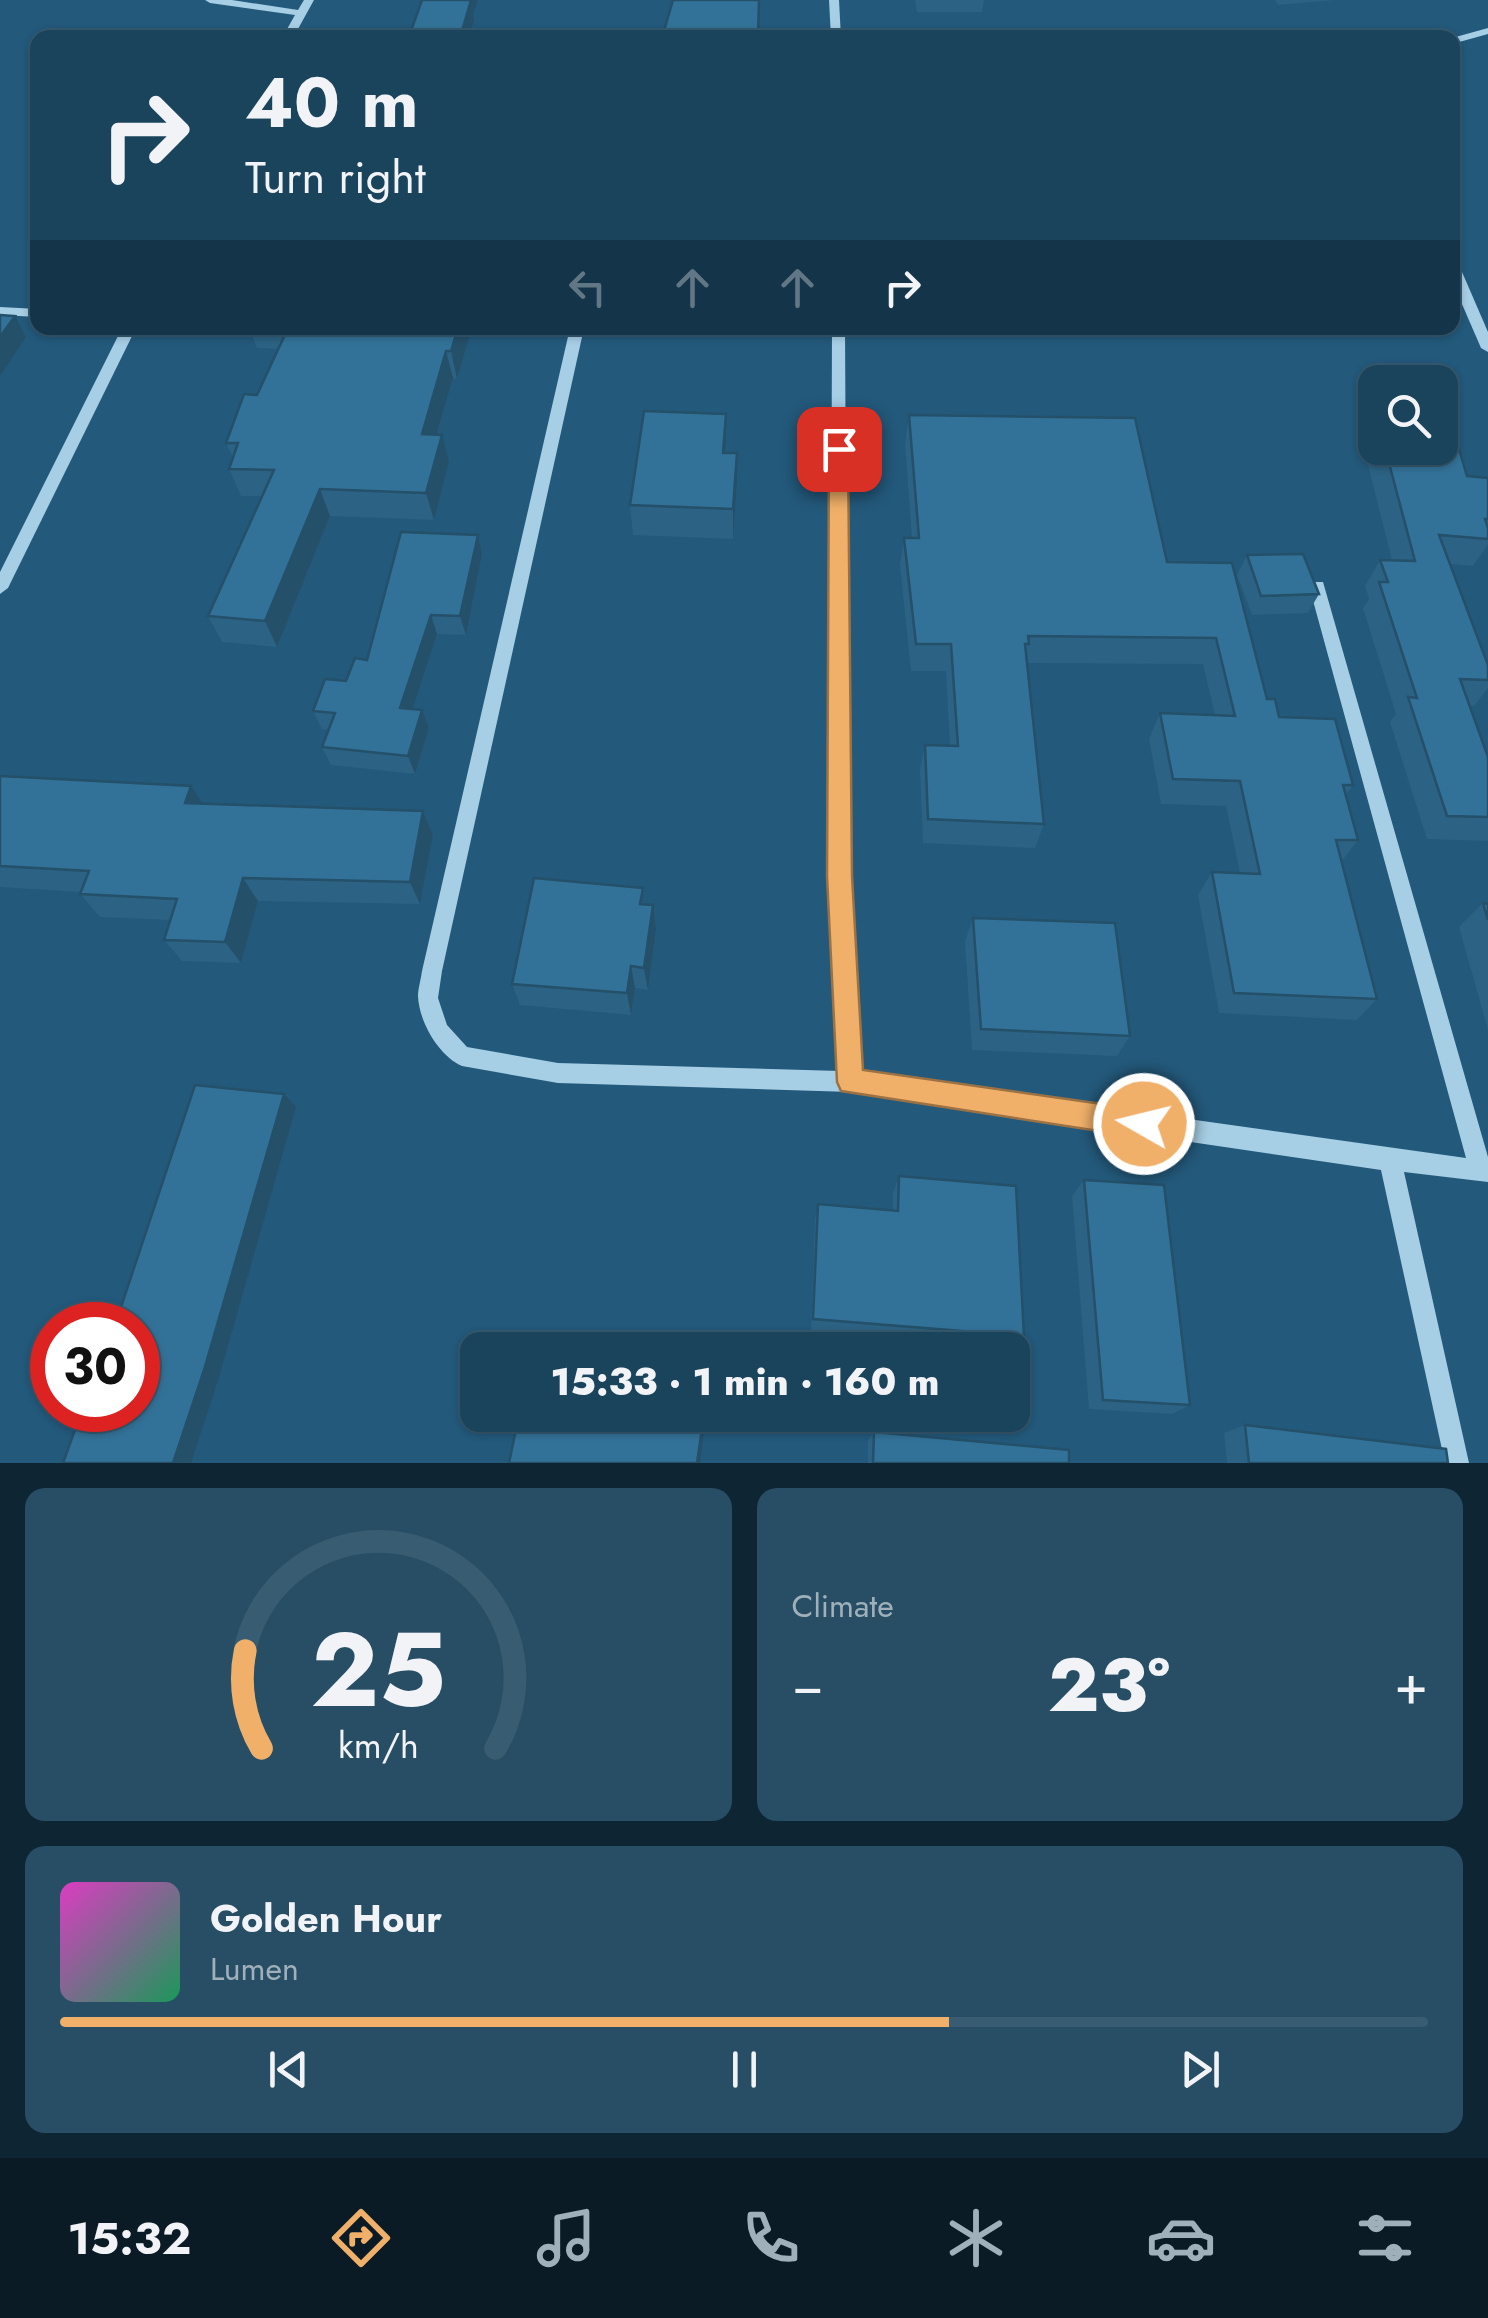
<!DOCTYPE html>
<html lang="en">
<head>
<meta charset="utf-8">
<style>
  :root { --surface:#1a435c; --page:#274e65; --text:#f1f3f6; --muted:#9fb0bb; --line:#385c72; --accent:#f0b069 }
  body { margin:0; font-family:Jost,sans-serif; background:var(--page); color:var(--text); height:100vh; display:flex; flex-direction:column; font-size:38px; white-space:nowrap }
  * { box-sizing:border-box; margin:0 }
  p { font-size:32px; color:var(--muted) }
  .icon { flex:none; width:55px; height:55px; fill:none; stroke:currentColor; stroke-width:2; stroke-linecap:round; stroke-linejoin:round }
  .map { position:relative; height:1463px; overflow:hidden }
  .sheet { display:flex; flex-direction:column; gap:25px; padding:25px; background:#0e2533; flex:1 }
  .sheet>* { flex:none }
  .banner { position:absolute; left:30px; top:30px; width:1430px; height:305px; border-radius:20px; box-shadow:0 2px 8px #0004,0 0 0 2px var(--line); background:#1a435c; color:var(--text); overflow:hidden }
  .controls { position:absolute; left:1358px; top:365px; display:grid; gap:20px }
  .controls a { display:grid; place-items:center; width:100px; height:100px; border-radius:20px; background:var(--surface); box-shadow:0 2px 8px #0004,0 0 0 2px var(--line); font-size:50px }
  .speed { position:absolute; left:30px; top:1302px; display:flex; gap:20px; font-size:50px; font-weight:700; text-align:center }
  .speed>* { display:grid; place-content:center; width:130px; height:130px; border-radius:50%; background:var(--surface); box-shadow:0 2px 8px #0004,0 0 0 2px var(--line); line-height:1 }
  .speed .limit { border:15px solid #d22; background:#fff; color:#111 }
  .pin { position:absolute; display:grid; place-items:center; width:85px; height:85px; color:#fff; margin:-42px; border-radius:20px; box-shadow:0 5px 15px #0006 }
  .me { position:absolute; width:110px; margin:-55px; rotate:278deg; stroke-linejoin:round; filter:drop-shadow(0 0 8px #0008) }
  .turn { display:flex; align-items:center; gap:35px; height:210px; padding:0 50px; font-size:45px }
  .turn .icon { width:130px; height:130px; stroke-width:2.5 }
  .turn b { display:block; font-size:70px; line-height:85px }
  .lanes { display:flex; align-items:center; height:95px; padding:0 50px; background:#0003; justify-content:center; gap:50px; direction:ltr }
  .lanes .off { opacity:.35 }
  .big { font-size:75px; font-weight:800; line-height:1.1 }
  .sheet .card { flex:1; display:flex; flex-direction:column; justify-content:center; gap:15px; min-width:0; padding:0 35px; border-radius:20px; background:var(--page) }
  .sheet .dial { align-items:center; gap:0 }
  .dial svg { height:260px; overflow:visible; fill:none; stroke:var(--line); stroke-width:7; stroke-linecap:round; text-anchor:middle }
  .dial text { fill:var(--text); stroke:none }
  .song { display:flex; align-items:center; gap:30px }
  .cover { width:120px; height:120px; border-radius:15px; background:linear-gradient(135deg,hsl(310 70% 55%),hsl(150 70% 35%)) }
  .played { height:10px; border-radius:5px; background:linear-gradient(90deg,var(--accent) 65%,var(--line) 65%) }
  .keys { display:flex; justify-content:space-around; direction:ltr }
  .heat { display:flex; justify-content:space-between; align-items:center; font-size:55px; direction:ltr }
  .sheet .tiles { flex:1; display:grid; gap:25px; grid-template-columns:1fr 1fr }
  .card:last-child { grid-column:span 2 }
  .trip { position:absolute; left:460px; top:1332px; width:570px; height:100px; border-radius:20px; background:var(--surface); box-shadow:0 2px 8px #0004,0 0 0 2px var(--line); font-weight:800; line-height:100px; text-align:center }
  .dock { display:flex; height:160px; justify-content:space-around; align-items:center; background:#0a1b25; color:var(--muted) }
  .dock .icon { width:70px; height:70px }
  .dock .current { color:var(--accent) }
  .dock b { font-size:45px; color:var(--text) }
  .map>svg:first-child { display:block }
</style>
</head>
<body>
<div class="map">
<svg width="1488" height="1463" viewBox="0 0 1488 1463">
  <rect width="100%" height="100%" fill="#23597b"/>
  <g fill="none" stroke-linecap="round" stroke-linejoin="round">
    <g fill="#a6cee5" fill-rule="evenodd">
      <path d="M 205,0 L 232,0 L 298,10 L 304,0 L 314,0 L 293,38 L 282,38 L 295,15 L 210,3 Z"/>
      <path d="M 829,0 L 839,0 L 841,38 L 831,38 Z"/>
      <path d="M 1488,28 L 1488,34 L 1452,44 L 1452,38 Z"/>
      <path d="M 1175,30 L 1316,35 L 1321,38 L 1050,38 L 1055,35 Z"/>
      <path d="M 1452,261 L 1459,265 L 1488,332 L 1488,352 L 1481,348 L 1452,281 Z"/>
      <path d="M 0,307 L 38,309 L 38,317 L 0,315 Z"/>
      <path d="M 122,328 L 136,328 L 8,588 L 0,594 L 0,572 Z"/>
      <path d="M 570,328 L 584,328 L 442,971 L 438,998 L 447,1025 L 467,1047 L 558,1063 L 840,1071 L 830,876 L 832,328 L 845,328 L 848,876 L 861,1073 L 1466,1158 L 1309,586 L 1311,582 L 1323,582 L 1488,1157 L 1488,1182 L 1404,1172 L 1469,1463 L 1445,1463 L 1381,1170 L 851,1092 L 558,1083 L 462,1066 C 439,1056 419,1022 418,996 C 418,989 421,979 422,971 Z"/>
    </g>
  </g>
  <g fill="#2c6283">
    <path d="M 915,0 L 984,0 L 982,12 L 917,12 Z"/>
    <path d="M 1275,0 L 1336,0 L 1278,5 Z"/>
    <path d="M 249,328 L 468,328 L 470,335 L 457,379 L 453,378 L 437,435 L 449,462 L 434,520 L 330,516 L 277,647 L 222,642 L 208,616 L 262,496 L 241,496 L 229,469 L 233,458 L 226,443 L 257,395 L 278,349 L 257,348 Z"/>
    <path d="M 909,415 L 1167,562 L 1279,717 L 1353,785 L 1346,795 L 1358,840 L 1342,861 L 1377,999 L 1357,1020 L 1219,1013 L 1198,895 L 1212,872 L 1240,873 L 1226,806 L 1161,804 L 1149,739 L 1160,713 L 1215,715 L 1203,664 L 1027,663 L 1044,824 L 1035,848 L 923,843 L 920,770 L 925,745 L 950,746 L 946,671 L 911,671 L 900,565 L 904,538 L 912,538 L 905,444 Z"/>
    <path d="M 726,444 L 726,453 L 737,453 L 737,483 L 733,539 L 633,535 L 630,505 Z"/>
    <path d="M 1375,446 L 1375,448 L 1440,448 L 1467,476 L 1488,478 L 1488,544 L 1473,566 L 1450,564 L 1488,665 L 1488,688 L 1474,706 L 1469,705 L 1488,757 L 1488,841 L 1427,839 L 1390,722 L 1396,714 L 1363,608 L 1369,599 L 1365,586 L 1380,560 L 1392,560 L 1367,461 Z"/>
    <path d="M 478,535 L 482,554 L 466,635 L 437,634 L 412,709 L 429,728 L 415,774 L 331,765 L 322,747 L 329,730 L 322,729 L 313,711 L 367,660 Z"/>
    <path d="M 1247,555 L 1319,594 L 1308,613 L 1252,615 L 1237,575 Z"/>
    <path d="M 0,776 L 203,804 L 423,811 L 433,835 L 420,904 L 258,901 L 241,963 L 182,961 L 164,940 L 170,920 L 100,917 L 80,894 L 81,892 L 0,887 Z"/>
    <path d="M 1483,903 L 1488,904 L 1488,1030 L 1459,927 Z"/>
    <path d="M 645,905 L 653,905 L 656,929 L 648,990 L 635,988 L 631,1015 L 520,1005 L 512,984 Z"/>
    <path d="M 973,918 L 1130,1036 L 1117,1056 L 972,1050 L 965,941 Z"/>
    <path d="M 899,1176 L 1024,1336 L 1013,1348 L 811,1331 L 815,1220 L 818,1204 L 893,1211 L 893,1193 Z"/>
    <path d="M 1084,1180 L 1190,1405 L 1172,1414 L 1089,1409 L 1072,1196 Z"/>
    <path d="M 1245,1425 L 1448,1463 L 1227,1463 L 1224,1433 Z"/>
    <path d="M 874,1432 L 1069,1463 L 868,1463 L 868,1440 Z"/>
  </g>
  <g fill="#24506a">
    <path d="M 468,0 L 478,0 L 473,14 L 474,20 L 469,38 L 460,38 Z"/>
    <path d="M 15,316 L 26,337 L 0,376 L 0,337 Z"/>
    <path d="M 458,328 L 468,328 L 470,335 L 457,379 L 451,351 Z"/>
    <path d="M 446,351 L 453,378 L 429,461 L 422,434 Z"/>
    <path d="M 726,414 L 726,444 L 723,483 L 723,453 Z"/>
    <path d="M 442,435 L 449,462 L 434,520 L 426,493 Z"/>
    <path d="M 737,453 L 737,483 L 733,539 L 733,509 Z"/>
    <path d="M 320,489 L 330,516 L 277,647 L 265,621 Z"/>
    <path d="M 478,535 L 482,554 L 466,635 L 460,616 Z"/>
    <path d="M 431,615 L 437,634 L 407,726 L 400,708 Z"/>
    <path d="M 422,710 L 429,728 L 415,774 L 408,756 Z"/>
    <path d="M 191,786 L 207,810 L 185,803 Z"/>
    <path d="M 423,811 L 433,835 L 420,904 L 410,882 Z"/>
    <path d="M 243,878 L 258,901 L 241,963 L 225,942 Z"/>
    <path d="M 653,905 L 656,929 L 648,990 L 644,968 Z"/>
    <path d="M 631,966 L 635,988 L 631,1015 L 627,993 Z"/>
    <path d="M 284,1094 L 296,1107 L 219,1377 L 191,1463 L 173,1463 Z"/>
    <path d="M 704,1415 L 706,1415 L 700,1463 L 697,1463 Z"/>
  </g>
  <g fill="#337298" stroke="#24506a" stroke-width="2.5">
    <path d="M 422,0 L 471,0 L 460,38 L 414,38 L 417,31 L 411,31 Z"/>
    <path d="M 673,0 L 759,0 L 758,38 L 662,38 Z"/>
    <path d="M 0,315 L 15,316 L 0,337 Z"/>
    <path d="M 288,328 L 458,328 L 451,351 L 446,351 L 422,434 L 442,435 L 426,493 L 320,489 L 265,621 L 208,616 L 274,470 L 229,469 L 238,443 L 226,443 L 244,394 L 257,395 Z"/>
    <path d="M 644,411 L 726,414 L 723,453 L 737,453 L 733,509 L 630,505 Z"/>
    <path d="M 909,415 L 1135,418 L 1167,562 L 1232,563 L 1267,699 L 1275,699 L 1279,717 L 1335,719 L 1353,785 L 1343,785 L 1358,840 L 1336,840 L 1377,999 L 1234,993 L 1212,872 L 1260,874 L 1240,781 L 1173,779 L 1160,713 L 1235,716 L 1216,638 L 1028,636 L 1029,644 L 1025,644 L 1044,824 L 928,819 L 925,745 L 958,746 L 951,644 L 916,644 L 904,538 L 919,538 Z"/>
    <path d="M 1440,438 L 1456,439 L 1467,476 L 1488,478 L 1488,519 L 1485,519 L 1488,528 L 1488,539 L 1439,535 L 1488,665 L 1488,680 L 1460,679 L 1488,757 L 1488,817 L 1447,816 L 1408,697 L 1417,698 L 1379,582 L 1388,582 L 1380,560 L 1415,561 L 1385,448 L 1440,448 Z"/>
    <path d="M 401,532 L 478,535 L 460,616 L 431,615 L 400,708 L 422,710 L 408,756 L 322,747 L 335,713 L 313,711 L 325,679 L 346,681 L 355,658 L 367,660 Z"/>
    <path d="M 1303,554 L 1319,594 L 1261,596 L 1247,555 Z"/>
    <path d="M 0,776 L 191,786 L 185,803 L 423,811 L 410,882 L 243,878 L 225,942 L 164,940 L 177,899 L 80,894 L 89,871 L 0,866 Z"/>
    <path d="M 534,878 L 643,888 L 640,904 L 653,905 L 644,968 L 631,966 L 627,993 L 512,984 Z"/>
    <path d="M 1483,903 L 1488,904 L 1488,920 Z"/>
    <path d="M 973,918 L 1115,923 L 1130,1036 L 981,1029 Z"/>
    <path d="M 195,1085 L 284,1094 L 204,1370 L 173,1463 L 63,1463 L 81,1413 L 86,1414 L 87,1410 L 138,1410 L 138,1325 L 115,1325 Z"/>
    <path d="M 899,1176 L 1016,1186 L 1024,1336 L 813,1319 L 818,1204 L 898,1211 Z"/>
    <path d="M 1084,1180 L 1164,1185 L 1190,1405 L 1103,1400 Z"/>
    <path d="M 519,1415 L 704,1415 L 697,1463 L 509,1463 Z"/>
    <path d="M 1245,1425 L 1446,1449 L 1448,1463 L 1249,1463 Z"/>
    <path d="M 874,1432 L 1069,1450 L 1069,1463 L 873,1463 Z"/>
  </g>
  <path fill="#f0b069" stroke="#9c7244" stroke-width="2.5" d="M 839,442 L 848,449 L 852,876 L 863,1070 L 1144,1110 L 1154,1114 L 1158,1124 L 1154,1134 L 1144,1138 L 841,1091 L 837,1082 L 827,876 L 829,449 Z"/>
</svg>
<div class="controls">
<a><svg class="icon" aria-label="search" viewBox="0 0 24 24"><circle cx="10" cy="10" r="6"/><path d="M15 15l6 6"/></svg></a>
</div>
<div class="speed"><div class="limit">30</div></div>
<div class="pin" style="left:839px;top:449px;background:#d93025"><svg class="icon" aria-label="arrive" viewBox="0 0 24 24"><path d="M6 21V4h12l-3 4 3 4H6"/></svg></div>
<svg class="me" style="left:1144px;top:1124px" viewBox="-20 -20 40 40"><circle r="17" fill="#f0b069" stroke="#fff" stroke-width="3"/><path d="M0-11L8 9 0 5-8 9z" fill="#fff"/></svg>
<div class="trip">15:33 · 1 min · 160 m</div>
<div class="banner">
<div class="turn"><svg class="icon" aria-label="right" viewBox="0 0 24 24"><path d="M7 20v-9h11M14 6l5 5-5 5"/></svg><div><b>40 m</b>Turn right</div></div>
<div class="lanes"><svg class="icon off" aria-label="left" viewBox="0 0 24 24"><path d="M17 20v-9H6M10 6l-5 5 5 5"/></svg><svg class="icon off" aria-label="ahead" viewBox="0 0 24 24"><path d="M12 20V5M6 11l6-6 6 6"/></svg><svg class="icon off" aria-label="ahead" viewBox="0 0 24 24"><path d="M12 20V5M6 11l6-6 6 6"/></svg><svg class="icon" aria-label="right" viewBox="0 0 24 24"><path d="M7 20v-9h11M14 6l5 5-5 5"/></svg></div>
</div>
</div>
<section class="sheet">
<div class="tiles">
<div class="card dial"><svg viewBox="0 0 100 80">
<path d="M14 69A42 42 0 1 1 86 69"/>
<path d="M14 69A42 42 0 0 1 9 39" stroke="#f0b069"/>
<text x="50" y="56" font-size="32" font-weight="700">25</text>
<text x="50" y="72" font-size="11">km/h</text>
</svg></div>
<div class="card"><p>Climate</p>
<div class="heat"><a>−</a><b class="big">23°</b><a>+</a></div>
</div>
<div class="card">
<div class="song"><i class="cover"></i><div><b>Golden Hour</b><p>Lumen</p></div></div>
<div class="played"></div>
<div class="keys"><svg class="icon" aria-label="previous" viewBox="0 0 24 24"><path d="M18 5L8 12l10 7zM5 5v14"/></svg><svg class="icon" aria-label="pause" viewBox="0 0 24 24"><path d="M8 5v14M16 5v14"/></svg><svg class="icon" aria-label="next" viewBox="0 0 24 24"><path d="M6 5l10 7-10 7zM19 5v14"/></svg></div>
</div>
</div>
</section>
<nav class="dock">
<b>15:32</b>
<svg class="icon current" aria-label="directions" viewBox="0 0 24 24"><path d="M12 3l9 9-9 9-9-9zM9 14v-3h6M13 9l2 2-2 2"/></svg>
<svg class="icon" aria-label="music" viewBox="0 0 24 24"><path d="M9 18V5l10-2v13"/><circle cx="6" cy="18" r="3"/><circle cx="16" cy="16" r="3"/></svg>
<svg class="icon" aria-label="phone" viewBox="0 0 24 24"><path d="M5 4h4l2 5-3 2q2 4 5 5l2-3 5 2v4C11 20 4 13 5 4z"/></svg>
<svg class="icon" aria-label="climate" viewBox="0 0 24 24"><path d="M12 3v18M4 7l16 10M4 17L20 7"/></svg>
<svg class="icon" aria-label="car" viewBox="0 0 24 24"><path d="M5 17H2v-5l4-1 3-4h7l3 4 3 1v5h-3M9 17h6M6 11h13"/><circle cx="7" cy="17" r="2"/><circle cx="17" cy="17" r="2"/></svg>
<svg class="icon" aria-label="filters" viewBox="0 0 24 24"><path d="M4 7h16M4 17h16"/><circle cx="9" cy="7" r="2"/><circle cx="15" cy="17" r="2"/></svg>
</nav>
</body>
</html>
